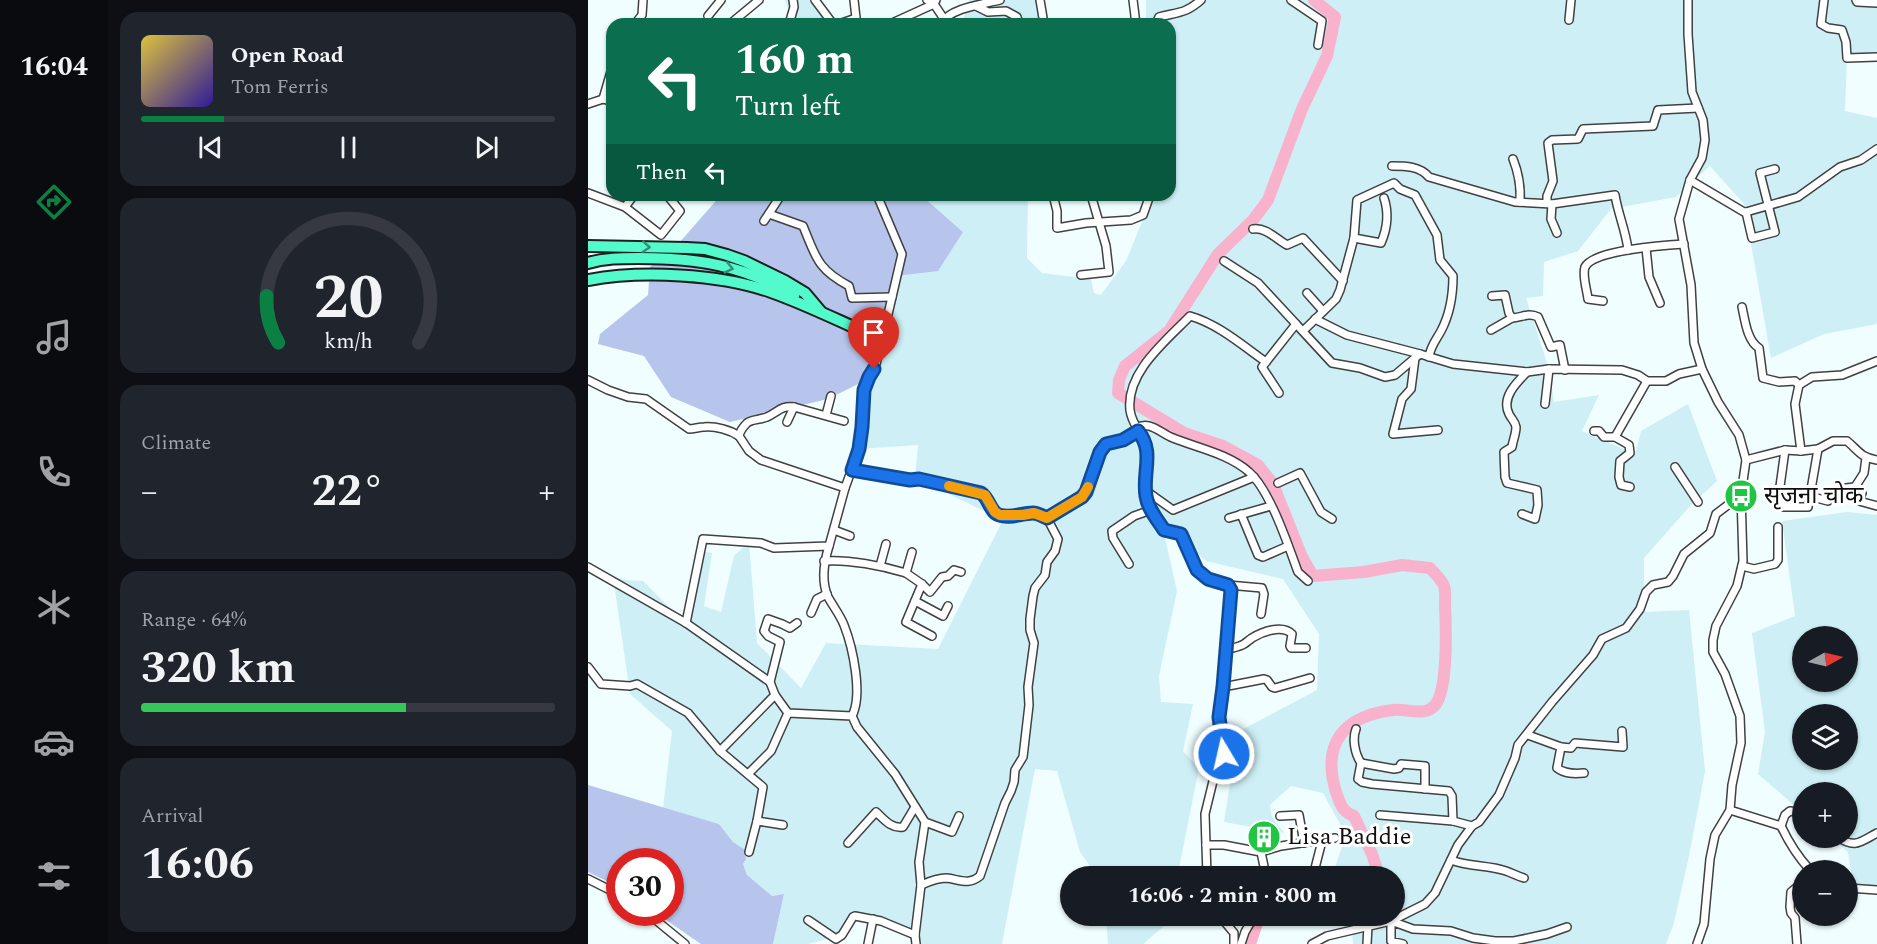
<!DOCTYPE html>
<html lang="en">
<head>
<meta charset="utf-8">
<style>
  :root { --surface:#171b24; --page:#20242c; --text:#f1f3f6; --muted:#9ea1a6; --line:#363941; --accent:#0b8043 }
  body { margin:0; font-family:Spectral,"Noto Sans Devanagari",serif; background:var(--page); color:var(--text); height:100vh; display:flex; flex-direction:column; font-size:22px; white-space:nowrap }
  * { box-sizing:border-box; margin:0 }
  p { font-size:20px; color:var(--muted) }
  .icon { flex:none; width:33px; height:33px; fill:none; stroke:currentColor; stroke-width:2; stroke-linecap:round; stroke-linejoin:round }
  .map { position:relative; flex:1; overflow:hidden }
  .drawer { display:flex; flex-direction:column; gap:12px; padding:12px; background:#0d0f14; width:480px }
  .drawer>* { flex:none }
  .banner { position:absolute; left:18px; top:18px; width:570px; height:183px; border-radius:18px; box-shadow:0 2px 4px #0004; background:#0b6e4f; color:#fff; overflow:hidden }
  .needle { width:39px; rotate:82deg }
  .tools { position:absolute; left:1204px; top:626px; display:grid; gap:12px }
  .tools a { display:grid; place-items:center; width:66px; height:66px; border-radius:50%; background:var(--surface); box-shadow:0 2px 4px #0004; font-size:30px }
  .speed { position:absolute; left:18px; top:848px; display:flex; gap:12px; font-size:30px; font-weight:700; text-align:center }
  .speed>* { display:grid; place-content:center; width:78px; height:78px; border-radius:50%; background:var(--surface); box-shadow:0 2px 4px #0004; line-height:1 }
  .speed .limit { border:9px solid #d22; background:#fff; color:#111 }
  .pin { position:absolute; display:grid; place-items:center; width:51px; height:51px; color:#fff; margin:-62px -26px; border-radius:50% 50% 50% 0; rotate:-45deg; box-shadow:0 0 6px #0007 }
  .pin .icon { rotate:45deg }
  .me { position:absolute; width:66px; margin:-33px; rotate:351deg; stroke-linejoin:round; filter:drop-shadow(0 0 4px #0008) }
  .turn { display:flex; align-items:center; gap:21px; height:126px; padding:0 30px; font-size:27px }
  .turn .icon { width:78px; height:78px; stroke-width:2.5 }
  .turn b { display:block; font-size:42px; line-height:51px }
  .then { display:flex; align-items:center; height:57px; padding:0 30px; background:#0003; gap:12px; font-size:22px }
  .big { font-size:45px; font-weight:700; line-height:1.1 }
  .drawer .tile { flex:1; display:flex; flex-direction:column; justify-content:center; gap:9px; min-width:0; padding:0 21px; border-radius:18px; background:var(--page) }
  .drawer .dial { align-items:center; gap:0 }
  .dial svg { height:156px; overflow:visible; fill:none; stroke:var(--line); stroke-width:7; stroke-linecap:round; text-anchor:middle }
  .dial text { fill:var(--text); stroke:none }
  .song { display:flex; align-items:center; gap:18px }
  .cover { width:72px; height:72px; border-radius:9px; background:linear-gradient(135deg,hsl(50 70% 55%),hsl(250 70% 35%)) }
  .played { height:6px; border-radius:3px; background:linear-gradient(90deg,var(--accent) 20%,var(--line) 20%) }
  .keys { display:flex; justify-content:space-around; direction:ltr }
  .heat { display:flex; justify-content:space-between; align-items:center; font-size:33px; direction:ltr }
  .charge { height:9px; border-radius:4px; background:linear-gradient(90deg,#34c759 64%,var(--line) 0) }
  .trip { position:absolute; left:472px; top:866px; width:345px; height:60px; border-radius:30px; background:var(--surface); box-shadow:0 2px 4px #0004; font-weight:700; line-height:60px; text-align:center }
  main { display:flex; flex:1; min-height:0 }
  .menu { display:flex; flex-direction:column; width:108px; justify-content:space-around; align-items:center; background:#090b0e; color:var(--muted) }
  .menu .icon { width:42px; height:42px }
  .menu .active { color:var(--accent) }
  .menu b { font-size:27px; color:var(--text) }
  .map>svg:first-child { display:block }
</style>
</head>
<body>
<main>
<nav class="menu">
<b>16:04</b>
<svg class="icon active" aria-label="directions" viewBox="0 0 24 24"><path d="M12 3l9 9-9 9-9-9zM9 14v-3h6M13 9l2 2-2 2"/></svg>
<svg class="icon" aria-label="music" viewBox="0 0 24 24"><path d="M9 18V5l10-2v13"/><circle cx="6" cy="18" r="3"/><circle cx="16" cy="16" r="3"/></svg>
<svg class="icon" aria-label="phone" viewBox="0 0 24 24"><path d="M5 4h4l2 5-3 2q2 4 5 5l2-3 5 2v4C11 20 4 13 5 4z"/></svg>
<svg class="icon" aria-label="climate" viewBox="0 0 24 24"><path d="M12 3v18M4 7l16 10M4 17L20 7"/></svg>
<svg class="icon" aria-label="car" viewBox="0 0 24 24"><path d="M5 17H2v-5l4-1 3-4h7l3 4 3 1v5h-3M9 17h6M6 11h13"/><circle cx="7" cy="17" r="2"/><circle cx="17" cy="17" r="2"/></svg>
<svg class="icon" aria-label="filters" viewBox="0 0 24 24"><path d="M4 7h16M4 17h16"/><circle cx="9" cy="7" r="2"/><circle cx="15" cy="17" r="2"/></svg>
</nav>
<section class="drawer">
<div class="tile">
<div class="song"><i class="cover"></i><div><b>Open Road</b><p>Tom Ferris</p></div></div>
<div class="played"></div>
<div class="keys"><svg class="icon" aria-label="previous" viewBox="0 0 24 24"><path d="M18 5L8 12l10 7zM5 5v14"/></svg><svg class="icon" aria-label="pause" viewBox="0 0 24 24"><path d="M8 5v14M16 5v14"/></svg><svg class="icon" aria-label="next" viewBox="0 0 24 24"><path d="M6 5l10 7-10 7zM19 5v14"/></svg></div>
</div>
<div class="tile dial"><svg viewBox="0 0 100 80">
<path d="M14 69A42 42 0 1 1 86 69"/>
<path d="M14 69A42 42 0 0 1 8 45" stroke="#0b8043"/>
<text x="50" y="56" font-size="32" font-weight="700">20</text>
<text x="50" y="72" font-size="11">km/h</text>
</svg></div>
<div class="tile"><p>Climate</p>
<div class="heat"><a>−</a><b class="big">22°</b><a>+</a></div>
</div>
<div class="tile"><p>Range · 64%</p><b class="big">320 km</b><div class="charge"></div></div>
<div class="tile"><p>Arrival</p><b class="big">16:06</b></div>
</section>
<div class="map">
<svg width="1289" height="944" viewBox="0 0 1289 944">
  <rect width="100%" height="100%" fill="#f0feff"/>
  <g fill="#ceeff6" fill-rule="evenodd">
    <path d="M 197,0 L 227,0 L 242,24 L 206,24 Z"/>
    <path d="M 381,0 L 454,0 L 458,24 L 374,24 Z"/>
    <path d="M 558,0 L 1289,0 L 1289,57 L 1259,58 L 1257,111 L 1289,118 L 1289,324 L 1236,334 L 1183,358 L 1156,204 L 1122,166 L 1088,197 L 1023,209 L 990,251 L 956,262 L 955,296 L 938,298 L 961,369 L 966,402 L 1011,395 L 994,431 L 1047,454 L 1053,431 L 1100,404 L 1129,481 L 1103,505 L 1056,558 L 1056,612 L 1101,610 L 1117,771 L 1101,856 L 1086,923 L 1078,944 L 765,944 L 764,933 L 740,915 L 807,915 L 807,876 L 744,876 L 758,835 L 735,793 L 703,786 L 682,805 L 684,817 L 696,833 L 636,822 L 650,732 L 729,690 L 731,634 L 695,579 L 618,561 L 573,520 L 589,591 L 571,676 L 573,702 L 605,704 L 595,751 L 611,768 L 590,873 L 612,876 L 509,876 L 492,852 L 469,771 L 447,769 L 414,944 L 327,944 L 327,935 L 261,914 L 254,935 L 220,944 L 185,944 L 196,894 L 184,896 L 159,875 L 155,864 L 156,849 L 145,842 L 131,824 L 75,808 L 84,731 L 42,694 L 25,576 L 38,580 L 55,581 L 92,618 L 97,617 L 104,574 L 112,551 L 124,553 L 116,606 L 133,612 L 146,556 L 161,542 L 169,643 L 213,688 L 238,643 L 350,649 L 415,520 L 327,478 L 330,445 L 271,449 L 307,276 L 375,232 L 333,195 L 440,195 L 439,258 L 454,273 L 503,279 L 506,293 L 513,295 L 538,261 L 565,195 L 582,195 L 582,24 L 558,24 Z"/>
    <path d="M 1259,512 L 1289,515 L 1289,888 L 1265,884 L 1260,852 L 1243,837 L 1260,837 L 1260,792 L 1215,792 L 1215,813 L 1170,774 L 1177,732 L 1164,633 L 1207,616 L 1194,521 ZM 1215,636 L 1260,636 L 1260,681 L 1215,681 ZM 1215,714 L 1260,714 L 1260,759 L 1215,759 Z"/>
    <path d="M 518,915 L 606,915 L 576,926 L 555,944 L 520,944 Z"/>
  </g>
  <g fill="#b7c4eb">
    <path d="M 133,195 L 333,195 L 375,232 L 350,271 L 307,276 L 299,342 L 286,376 L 240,399 L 142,422 L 83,397 L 56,356 L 10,344 L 12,334 L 60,295 L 62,267 L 92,242 Z"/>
    <path d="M 0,785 L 131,824 L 145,842 L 156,849 L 158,859 L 155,864 L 159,875 L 184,896 L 196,894 L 185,944 L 113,944 L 81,922 L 70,912 L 82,912 L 82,861 L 32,861 L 31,887 L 0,872 Z"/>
  </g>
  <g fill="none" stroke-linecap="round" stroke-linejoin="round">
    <g stroke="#f9b2cb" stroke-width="12">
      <path d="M 726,0 L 747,17 L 739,56 L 714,109 L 680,200 L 665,220 L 630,254 L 581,331 L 537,366 L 531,380 L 530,393 L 596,433 L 635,446 L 670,465 L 685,484 L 714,557 L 725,576 L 776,572 L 814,565 L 842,568 C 846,573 854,580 856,586 C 858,591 857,599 857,604 C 858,626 860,687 848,704 C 838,718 819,708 805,710 C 756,716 733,743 748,792 C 752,803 754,812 766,816 L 784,854 L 791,876"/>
      <path d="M 662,944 L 670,920 L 696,915"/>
    </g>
    <g stroke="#414141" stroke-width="10">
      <g id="minor">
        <path d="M 227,0 L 245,24"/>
        <path d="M 339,0 L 346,4 L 356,19"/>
        <path d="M 452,0 L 456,24"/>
        <path d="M 545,0 L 548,24"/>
        <path d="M 703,0 L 734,21 L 730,45"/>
        <path d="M 1100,0 L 1100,34 L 1104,92 L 1115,120 L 1117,140 L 1114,158 L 1102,180 L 1091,219 L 1103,285 L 1106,343 L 1114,369 L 1130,402 L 1151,435 L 1158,460 L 1153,495 L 1155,561 L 1149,586 L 1128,626 L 1125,640 L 1125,652 L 1137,674 L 1152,716 L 1153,743 L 1144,785 L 1142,810 L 1127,835 L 1122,859 L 1116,924 L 1109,944"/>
        <path d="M 1236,0 L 1233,24 L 1240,28 L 1254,30 L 1258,42 L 1259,58 L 1289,57"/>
        <path d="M 1268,0 L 1269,2 L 1289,3"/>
        <path d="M 388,6 L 400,12 L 418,11 L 429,17 L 431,24"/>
        <path d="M 120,16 L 133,0"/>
        <path d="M 981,20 L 983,0"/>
        <path d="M 47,24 L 54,15 L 55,0"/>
        <path d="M 142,24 L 171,0"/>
        <path d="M 201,24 L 206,7 L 205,0"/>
        <path d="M 251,24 L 268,18 L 266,0"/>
        <path d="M 302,24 L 346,4 L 348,0"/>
        <path d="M 353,24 C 361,8 396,4 412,0"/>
        <path d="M 568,24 L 571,17 C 590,12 597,14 613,0"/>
        <path d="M 15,99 L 24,68"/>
        <path d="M 0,104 L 15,99 L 24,101"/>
        <path d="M 925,159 C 931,174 933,186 932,202"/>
        <path d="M 804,166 C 817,166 832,166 841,177 L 927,202 L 964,204 L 1027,195 C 1030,214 1038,231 1040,250"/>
        <path d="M 1102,180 L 1156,212 L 1158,212 L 1210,197 L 1252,167 L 1273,160 L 1289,149"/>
        <path d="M 0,193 L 37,207 L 73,235 L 92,211 L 79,195"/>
        <path d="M 465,195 L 469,211 L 469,228 L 498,223 L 543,220 L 555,215 L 562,195"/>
        <path d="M 959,203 L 959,196 L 965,181 L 960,143 L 964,140 L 990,139 L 995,129 L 1065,126 L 1070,110 L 1110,108"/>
        <path d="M 964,204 L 963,219 L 969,233"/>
        <path d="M 37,207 L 46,195"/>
        <path d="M 1158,212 L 1164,238 L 1187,232 L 1172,173 L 1187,169"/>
        <path d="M 181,214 L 215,226 C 228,257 229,269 261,286 L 264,298 L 304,297"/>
        <path d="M 176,221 L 193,195"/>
        <path d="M 665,229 C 678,227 688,239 699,245 L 715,238 L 755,281"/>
        <path d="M 766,238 L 793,243 C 799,229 801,213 796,198"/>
        <path d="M 1058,248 L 1061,277 L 1072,303"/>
        <path d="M 636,261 L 670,283 L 708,324"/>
        <path d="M 493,275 L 521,272 L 518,246 L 503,195"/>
        <path d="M 719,293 L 735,311"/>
        <path d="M 904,296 L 917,295 L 921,313 L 924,318 C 933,318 940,312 950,317 L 963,347 L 972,345 L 977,370"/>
        <path d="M 1015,301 L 1000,299 C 999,290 994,275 997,267 C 1005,250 1078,245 1096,244"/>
        <path d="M 1154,307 C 1157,320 1159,341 1171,348 L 1175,378 L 1191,382 L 1207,381 L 1211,385"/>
        <path d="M 727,319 L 759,335 L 832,354"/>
        <path d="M 903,330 L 924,318"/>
        <path d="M 715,331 L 748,299 L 752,290 L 766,238 L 769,200 L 806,183 L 812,189 L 827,195 L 849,235 L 852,260 L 865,276 C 865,296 862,314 853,331 C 848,340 842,347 841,357"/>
        <path d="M 678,362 L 708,324 L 744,363 L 772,368 L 797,377 L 807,375 L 827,358"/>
        <path d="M 0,380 L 20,390 L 40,397 L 58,399 L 101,429 C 106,429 111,427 116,427 C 128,426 142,430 151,436"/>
        <path d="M 957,404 L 961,369"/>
        <path d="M 206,407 C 193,405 189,413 179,417 C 172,420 164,419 159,423 C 155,427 152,431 151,436 L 161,451 L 173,460 L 257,488"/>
        <path d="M 238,415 L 243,396"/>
        <path d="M 199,422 L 206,407 L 256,421"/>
        <path d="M 548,428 C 562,420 572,433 585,438 C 610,448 641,454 661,472 C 682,490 700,545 710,572 L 720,581"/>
        <path d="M 850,430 L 805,434 L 814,399 L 823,389 L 827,358 L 832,354 L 865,364 L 939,372 L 961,369 L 1034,370 L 1050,375 L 1059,381 L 1078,381 L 1091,374 L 1114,369"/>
        <path d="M 1006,431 L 1011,431 L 1016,437 L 1027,437"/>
        <path d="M 1197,450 L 1190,501 L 1195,507 L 1220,507 L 1230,449"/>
        <path d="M 1213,451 L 1230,449 L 1245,441 L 1259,441 C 1271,451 1272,457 1289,460"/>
        <path d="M 1158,460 L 1197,450 L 1213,451 L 1207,404 L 1211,385 L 1224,377 L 1254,375 L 1289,361"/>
        <path d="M 1087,467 L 1110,502"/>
        <path d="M 264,470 L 322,480 L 331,479 L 393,493 L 399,499 L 407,512 L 412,515 L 435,515 L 445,513 L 459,518 L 470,539 L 467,551 L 459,562 L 457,575 L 447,588 L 445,596 L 442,619 L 442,630 L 446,643 L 440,687 L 441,705 L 435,757 L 427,770 L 426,782 L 423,791 L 417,803 L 392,876 C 380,886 371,879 358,878 C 349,878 340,882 333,885"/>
        <path d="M 690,483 L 712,473 L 733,512 L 744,519"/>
        <path d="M 1042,487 L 1033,485 L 1031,477 L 1032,461 L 1042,453 L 1041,445 L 1027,437 L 1059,381"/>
        <path d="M 1267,487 L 1276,473 L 1278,458"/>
        <path d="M 557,490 L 585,510 L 666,477"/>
        <path d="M 1221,496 L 1240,501 L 1249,489 L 1267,487 L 1274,493 L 1271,501 L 1289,506"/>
        <path d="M 653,514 L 670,555 L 675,557 L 700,546"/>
        <path d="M 934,514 L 947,519 L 950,505 L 949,490 L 919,483 L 917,477 L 916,452 L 924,447 C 925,440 928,434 928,427 C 927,421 924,420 921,414 C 913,398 928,383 939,372"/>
        <path d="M 459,518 L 494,497 L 498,492 L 512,452 L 518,444 L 529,442 L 550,431"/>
        <path d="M 641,518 L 683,506"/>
        <path d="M 246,530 L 262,536"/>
        <path d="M 241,546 C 236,562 233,581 240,597 C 245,606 252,615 256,625 C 265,648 275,695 264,716"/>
        <path d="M 324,552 L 318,573 L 334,584 L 318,622 L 344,636"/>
        <path d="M 236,561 C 260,559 295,566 318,573"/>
        <path d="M 541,564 L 525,538 L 524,531 L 546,516 L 563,510"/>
        <path d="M 292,566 L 298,544"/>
        <path d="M 1154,566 L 1166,569 L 1187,564 L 1190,560 L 1190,527"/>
        <path d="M 0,567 L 98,623 L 182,682 L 187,695 L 200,713 L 264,716 L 269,727 L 307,774 L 337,822 L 331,862 L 333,885 L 327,935 L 328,944"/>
        <path d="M 334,584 L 342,592 L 354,577 L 360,576 L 366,570 L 373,572"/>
        <path d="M 640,585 L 674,588 L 676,594 L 673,614"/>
        <path d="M 327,601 L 355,616 L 360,606"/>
        <path d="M 223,613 L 229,599 L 239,594"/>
        <path d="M 98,623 L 115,539 L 173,543 L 186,548 L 241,546 L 257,488 L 271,449 L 275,427 L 276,390 L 281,377 L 286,371 L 291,353 L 314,254 L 289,195"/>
        <path d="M 638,650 C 644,648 651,647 656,644 C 659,642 661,640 664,638 C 674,632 694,624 704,634 L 702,646 L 703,648 L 718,648"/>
        <path d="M 0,667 L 13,684 L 42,686 L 49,684 L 100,713 L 132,751 L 175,787 L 169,821 L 161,852"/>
        <path d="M 182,682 L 192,642 L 180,636 L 176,631 L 180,619 L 194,624 L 202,628 L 209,623"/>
        <path d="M 635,687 L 676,679 L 679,680 L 684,687 L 687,688 L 722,678"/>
        <path d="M 768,729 C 764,739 767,754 773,763 L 770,779 L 774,782 L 784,784 L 861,791 L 864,796 L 865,821 L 884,826"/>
        <path d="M 940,735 L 973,747 L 969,768 C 977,774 986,774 996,773"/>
        <path d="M 973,747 L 983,748 L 987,743 L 1035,747 L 1034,731"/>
        <path d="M 132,751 L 187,695"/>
        <path d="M 773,763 L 806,769 L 811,768 L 813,764 L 837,766 L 837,789"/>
        <path d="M 160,774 L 183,751 L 200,713"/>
        <path d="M 1142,810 L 1193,826 L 1197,815 L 1202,811 L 1215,813"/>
        <path d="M 792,815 L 865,821"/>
        <path d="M 692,816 L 711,815 L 716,843"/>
        <path d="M 169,821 L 195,825"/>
        <path d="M 337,822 L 364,832 L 371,816"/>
        <path d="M 1193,826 C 1201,843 1209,856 1222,870"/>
        <path d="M 1250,837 C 1267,849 1272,842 1289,833"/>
        <path d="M 260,843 L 288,812 C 296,819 303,829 315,827 L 327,807"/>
        <path d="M 618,845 L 636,845 L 673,852 L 693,846 L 747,838"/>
        <path d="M 673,852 L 678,876"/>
        <path d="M 863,860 C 881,867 900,865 918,871 C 924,873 929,876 936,878"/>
        <path d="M 619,876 L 617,814 L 627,773 L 636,754 L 631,716 L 635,687 L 643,590 L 640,585 C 603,574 608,568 593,534 L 576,530 C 562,510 556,499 558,475 C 558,469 560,462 560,456 C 560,438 544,428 542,410 C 538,372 578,341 602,316 C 630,324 654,345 678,362 L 674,367 L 691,393"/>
        <path d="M 725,876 L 734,841"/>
        <path d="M 0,879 L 32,895"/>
        <path d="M 1260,888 L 1289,890"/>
        <path d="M 58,912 L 97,944"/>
        <path d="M 631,915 L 646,933 L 646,944"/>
        <path d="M 220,920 L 248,939 L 254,935 L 265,917 L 267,916 L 293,921 L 327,935"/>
        <path d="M 280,944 L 285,919"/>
        <path d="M 653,944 L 657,932 L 665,918 L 675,915"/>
        <path d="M 724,944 L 739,936 L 803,921 L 837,904 L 847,893 L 870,845 L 884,826 L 891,822 L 911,795 L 927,758 L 930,745 L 964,702 L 1005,655 L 1014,639 L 1038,628 L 1052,609 L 1058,592 L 1065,585 L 1080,582 L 1085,576 L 1096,554 L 1122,533 L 1128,514 L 1153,495"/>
        <path d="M 779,944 L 780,926"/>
        <path d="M 815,944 L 803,941 L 803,921 L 825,929 L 863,931 L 885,938 L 907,941 L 926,941 L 959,934 L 979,927"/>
        <path d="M 1209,944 L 1207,918 L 1203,913 L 1202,907 L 1203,892 L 1215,882"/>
      </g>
    </g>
    <g stroke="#1f1f1f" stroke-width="14">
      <g id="highway">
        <path d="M 0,246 L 99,248 L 117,249 L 139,255 L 156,261 L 197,281 L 217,293 L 233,312"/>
        <path d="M 0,263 C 17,258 33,258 51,258 C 109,258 156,265 206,296"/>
        <path d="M 0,280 C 54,270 132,274 183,292 C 217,304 249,320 281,334"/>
      </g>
    </g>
    <use href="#minor" stroke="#fff" stroke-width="7"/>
    <use href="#highway" stroke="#52facc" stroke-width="10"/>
    <g stroke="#1f1f1f" stroke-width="14" stroke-linecap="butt">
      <path id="highway-bridge" d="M 281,334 L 299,342"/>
    </g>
    <use href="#highway-bridge" stroke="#52facc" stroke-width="10"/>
  </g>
  <defs><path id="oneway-chevron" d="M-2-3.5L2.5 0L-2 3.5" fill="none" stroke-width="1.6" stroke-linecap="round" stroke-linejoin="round" transform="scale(1.5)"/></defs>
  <g stroke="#339076">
    <use href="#oneway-chevron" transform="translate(58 247) rotate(4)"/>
    <use href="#oneway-chevron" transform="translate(141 268) rotate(13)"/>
  </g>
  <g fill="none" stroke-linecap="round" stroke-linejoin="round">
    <g stroke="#114b97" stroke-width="15">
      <path id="route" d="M 286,369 L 281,377 L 276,390 L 274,427 L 271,449 L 264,470 L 322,480 L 331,479 L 393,493 C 401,498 402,512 411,515 C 422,519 434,513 445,513 C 450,513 454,516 459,518 L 494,497 L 498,492 L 512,452 L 518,444 L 535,440 L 550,431 C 567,452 554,472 558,496 C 560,509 569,519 576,530 L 593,534 L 609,570 L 620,579 L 640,585 L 643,590 L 635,687 L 631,717 L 636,754"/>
    </g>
    <use href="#route" stroke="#1a73e8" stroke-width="10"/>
    <path stroke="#f59e0b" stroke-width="10" d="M 361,486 L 397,495 L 407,512 L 412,515 L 435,515 L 446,513 L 459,518 L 494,497 L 500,487"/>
  </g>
  <defs>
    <g id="bus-disc" transform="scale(1.725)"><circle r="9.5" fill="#20c544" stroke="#fff"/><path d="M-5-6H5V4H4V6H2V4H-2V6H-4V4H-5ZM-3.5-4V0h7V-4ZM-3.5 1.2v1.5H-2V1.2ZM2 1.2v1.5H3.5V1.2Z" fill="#fff"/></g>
    <g id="building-disc" transform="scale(1.725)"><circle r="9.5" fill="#20c544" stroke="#fff"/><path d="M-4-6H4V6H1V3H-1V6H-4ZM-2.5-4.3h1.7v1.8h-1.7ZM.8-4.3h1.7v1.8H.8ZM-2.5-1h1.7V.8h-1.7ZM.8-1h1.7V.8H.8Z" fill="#fff"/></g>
  </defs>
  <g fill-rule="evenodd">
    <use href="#bus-disc" x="1153" y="496"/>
    <use href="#building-disc" x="676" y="837"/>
  </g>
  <g text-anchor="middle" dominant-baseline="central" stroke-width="6" stroke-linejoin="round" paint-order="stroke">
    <g font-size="24" fill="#0e0e0e" stroke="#fff" text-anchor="start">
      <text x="1176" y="496">सृजना चोक</text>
      <text x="699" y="837">Lisa Baddie</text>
    </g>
  </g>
</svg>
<div class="tools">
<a><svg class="needle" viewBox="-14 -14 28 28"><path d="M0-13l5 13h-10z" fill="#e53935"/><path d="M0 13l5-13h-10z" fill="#9ea1a6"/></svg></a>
<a><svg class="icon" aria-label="layers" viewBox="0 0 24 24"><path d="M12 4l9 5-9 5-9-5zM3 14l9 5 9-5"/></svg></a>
<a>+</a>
<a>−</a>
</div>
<div class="speed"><div class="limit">30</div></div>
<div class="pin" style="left:286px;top:369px;background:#d93025"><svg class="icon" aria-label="arrive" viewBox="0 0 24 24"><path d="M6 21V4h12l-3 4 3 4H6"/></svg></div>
<svg class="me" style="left:636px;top:754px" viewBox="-20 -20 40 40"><circle r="17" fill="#1a73e8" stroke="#fff" stroke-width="3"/><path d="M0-11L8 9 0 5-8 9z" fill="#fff"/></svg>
<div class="trip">16:06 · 2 min · 800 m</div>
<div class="banner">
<div class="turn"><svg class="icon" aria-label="left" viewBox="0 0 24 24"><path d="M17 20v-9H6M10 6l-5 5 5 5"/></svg><div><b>160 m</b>Turn left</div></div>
<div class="then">Then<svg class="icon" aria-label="left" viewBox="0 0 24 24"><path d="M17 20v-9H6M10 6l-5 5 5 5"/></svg></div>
</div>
</div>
</main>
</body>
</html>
